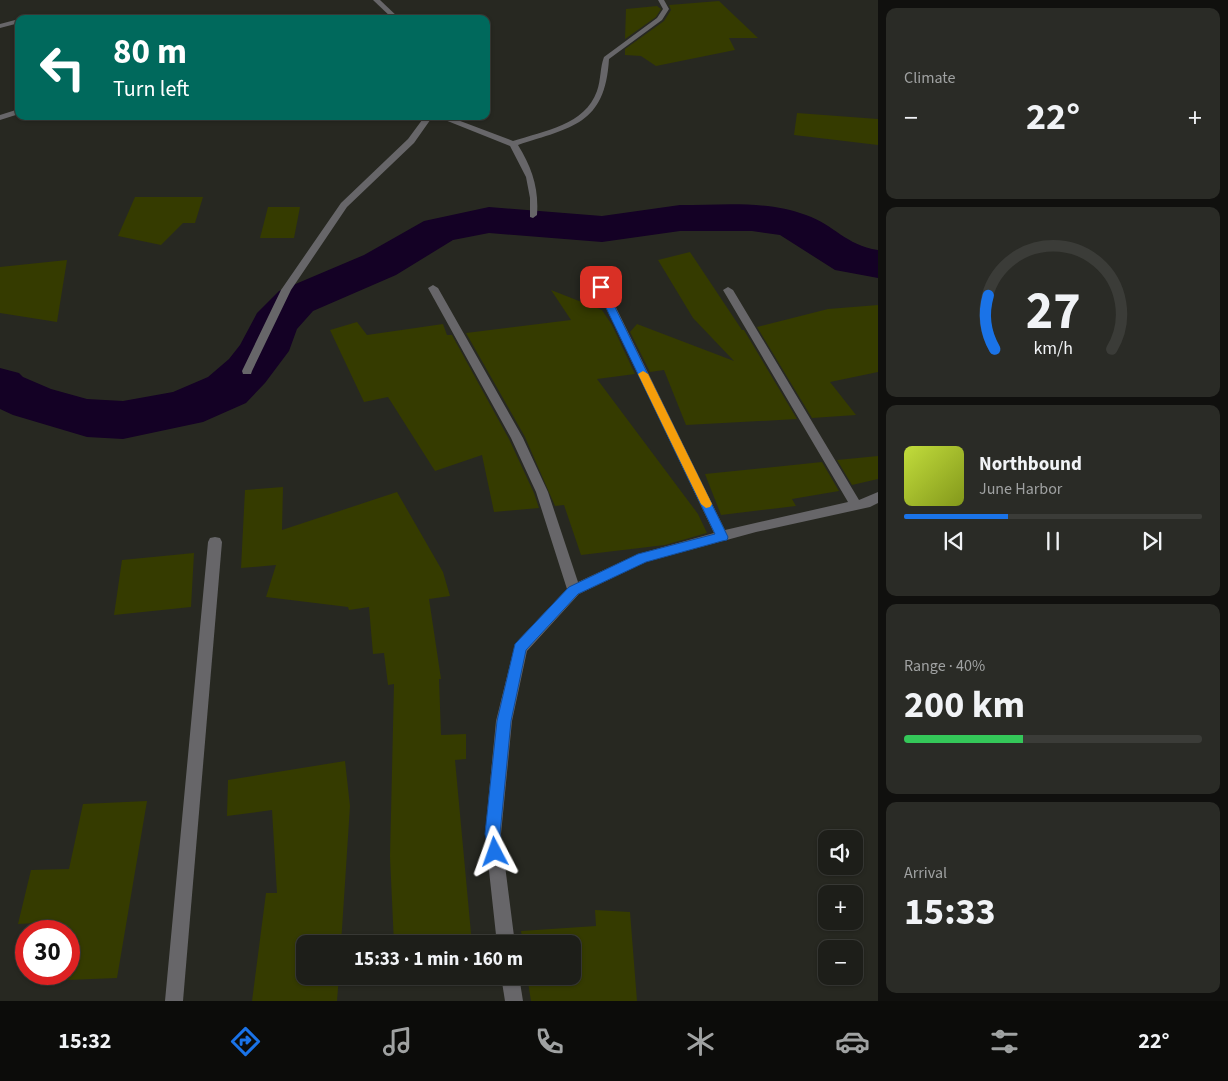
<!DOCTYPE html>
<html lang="en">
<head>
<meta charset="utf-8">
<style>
  :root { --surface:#1d1e19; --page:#2a2b26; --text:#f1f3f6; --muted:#a0a2a2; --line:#3b3c38; --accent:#1a73e8 }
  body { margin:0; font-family:"Source Sans 3",sans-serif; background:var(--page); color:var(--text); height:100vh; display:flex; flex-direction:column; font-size:19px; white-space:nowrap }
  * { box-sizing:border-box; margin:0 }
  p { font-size:16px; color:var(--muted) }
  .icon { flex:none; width:28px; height:28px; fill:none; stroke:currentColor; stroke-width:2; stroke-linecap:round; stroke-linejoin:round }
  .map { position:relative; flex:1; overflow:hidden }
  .sheet { display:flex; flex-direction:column; gap:8px; padding:8px; background:#10100e; width:350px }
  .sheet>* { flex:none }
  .hud { position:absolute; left:15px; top:15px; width:475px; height:105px; border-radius:10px; box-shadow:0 1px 4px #0004,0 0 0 1px var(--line); background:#00695c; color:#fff; overflow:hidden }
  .tools { position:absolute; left:818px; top:830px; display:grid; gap:10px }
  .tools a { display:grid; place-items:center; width:45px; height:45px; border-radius:10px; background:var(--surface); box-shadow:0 1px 4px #0004,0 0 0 1px var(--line); font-size:25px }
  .speed { position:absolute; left:15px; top:920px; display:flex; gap:10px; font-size:25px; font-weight:700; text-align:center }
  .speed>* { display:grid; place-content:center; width:65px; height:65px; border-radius:50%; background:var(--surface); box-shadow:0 1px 4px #0004,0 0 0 1px var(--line); line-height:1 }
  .speed .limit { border:8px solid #d22; background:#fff; color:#111 }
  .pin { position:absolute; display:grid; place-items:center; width:42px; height:42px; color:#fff; margin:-21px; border-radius:10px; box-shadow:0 2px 8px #0006 }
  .me { position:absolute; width:55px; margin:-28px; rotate:356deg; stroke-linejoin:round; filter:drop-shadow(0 0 4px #0008) }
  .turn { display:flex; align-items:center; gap:18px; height:105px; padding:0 15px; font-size:22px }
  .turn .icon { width:65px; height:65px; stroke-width:2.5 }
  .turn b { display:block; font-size:35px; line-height:42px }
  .big { font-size:38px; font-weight:700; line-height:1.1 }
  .sheet .card { flex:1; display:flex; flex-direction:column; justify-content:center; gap:8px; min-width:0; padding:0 18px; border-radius:10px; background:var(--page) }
  .sheet .dial { align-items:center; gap:0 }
  .dial svg { height:130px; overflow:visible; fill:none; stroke:var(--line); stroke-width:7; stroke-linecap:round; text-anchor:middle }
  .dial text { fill:var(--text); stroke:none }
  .song { display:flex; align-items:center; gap:15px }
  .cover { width:60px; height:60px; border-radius:8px; background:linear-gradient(135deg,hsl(70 70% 55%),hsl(70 70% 35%)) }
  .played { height:5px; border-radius:2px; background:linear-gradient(90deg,var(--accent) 35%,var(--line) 35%) }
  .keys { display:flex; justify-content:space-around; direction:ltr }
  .heat { display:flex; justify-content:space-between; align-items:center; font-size:28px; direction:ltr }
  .charge { height:8px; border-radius:4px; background:linear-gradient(90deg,#34c759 40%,var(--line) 0) }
  .trip { position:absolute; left:296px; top:935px; width:285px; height:50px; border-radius:10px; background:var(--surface); box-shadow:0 1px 4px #0004,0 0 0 1px var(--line); font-weight:700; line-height:50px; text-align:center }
  .dock { display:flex; height:80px; justify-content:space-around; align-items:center; background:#0c0c0a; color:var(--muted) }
  .dock .icon { width:35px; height:35px }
  .dock .current { color:var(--accent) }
  .dock b { font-size:22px; color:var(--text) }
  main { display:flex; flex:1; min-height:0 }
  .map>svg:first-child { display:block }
</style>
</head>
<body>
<main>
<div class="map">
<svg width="878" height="1001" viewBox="0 0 878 1001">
  <rect width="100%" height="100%" fill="#272821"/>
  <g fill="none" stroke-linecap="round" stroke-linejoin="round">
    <path fill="#140125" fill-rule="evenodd" d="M 680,205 C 721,205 767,200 806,215 C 835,225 845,245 878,250 L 878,278 L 835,270 L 780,235 L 752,231 L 680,231 L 602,242 L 489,233 L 453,240 L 396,275 L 313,311 L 297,329 L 289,351 L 265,383 L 246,403 L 203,422 L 123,439 L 87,437 L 13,415 L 0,409 L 0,368 L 19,373 L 23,377 L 51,389 L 87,399 L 123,401 L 173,392 L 208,377 L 229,359 L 240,345 L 257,313 L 279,291 L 364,255 L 424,221 L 489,207 L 602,216 Z"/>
  </g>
  <g fill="#353b00">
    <path d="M 719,1 L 758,38 L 729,38 L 735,50 L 656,66 L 641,56 L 625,55 L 625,49 L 664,21 L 671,10 L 669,5 Z"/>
    <path d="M 657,6 L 661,9 L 656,17 L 625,39 L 626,9 Z"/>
    <path d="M 797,113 L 878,119 L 878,145 L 794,135 Z"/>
    <path d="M 135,197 L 203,197 L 195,223 L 183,223 L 161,245 L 118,236 Z"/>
    <path d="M 268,207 L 300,207 L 294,238 L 260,238 Z"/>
    <path d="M 690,252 L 742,330 L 744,330 L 797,419 L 686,425 L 664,370 L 650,372 L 630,332 L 637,324 L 734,361 L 693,318 L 658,260 Z"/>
    <path d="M 67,260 L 57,322 L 0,313 L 0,267 Z"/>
    <path d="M 551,290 L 602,310 L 612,325 L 635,374 L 597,379 L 698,514 L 707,533 L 665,545 L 581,555 L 564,505 L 555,506 L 525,437 L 466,333 L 571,320 Z"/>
    <path d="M 878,305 L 878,372 L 830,382 L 856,415 L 812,418 L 757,327 L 828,309 Z"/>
    <path d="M 357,322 L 367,335 L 443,324 L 447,335 L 452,335 L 509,439 L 534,493 L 539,508 L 494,512 L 482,455 L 435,471 L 388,397 L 364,402 L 330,330 Z"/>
    <path d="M 878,456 L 878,479 L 852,485 L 837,460 Z"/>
    <path d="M 822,462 L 839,491 L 792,499 L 796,506 L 721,515 L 705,474 Z"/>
    <path d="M 283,487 L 282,530 L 397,492 L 443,572 L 450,596 L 429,599 L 441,679 L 439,679 L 441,735 L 466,734 L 466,759 L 455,760 L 472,944 L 394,944 L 390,857 L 394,684 L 388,685 L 384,653 L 373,654 L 369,607 L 349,610 L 348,607 L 266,597 L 276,565 L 241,568 L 245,490 Z"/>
    <path d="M 194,553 L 191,607 L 114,615 L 122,560 Z"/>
    <path d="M 345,761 L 350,806 L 341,944 L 305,944 L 305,976 L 339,976 L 337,1001 L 252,1001 L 266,893 L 277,893 L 272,810 L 227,816 L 228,780 Z"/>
    <path d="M 147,801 L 117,978 L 43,981 L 45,974 L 69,974 L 69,931 L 55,931 L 57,922 L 18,924 L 31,870 L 69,869 L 83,804 Z"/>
    <path d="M 595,910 L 630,912 L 637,1001 L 531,1001 L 527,976 L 572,976 L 572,944 L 523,944 L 521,931 L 596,926 Z"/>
  </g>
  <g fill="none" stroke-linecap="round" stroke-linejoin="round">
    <g fill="#676669" fill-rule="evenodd">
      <path d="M 373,0 L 380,0 L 400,19 L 393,19 Z"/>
      <path d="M 658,0 L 664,0 L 669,9 L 662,20 L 609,59 C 605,125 572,127 518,145 C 532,168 539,188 537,215 L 533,218 L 530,217 L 530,198 L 526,177 L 510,146 L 435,116 L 447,116 L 513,141 C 544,131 585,125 597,91 C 601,80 600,67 604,57 L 657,18 L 663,9 Z"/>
      <path d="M 30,17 L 49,19 L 27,19 Z"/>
      <path d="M 19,19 L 19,23 L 0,28 L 0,24 Z"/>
      <path d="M 19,109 L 19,114 L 0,120 L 0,115 Z"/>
      <path d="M 425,116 L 433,116 L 414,143 L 347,207 L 291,290 L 252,371 L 251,374 L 243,374 L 242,371 L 281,290 L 341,203 L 408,139 Z"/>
      <path d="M 601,284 L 606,287 L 725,530 L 848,502 L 723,290 L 728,287 L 733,290 L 859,500 L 878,492 L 878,503 L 870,507 L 756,532 L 646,562 L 579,594 L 527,651 L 512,721 L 501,834 L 515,944 L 497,944 L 485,834 L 496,721 L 515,644 L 567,589 L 536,492 L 511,438 L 428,288 L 433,285 L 438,288 L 523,438 L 548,492 L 578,582 L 638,554 L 714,533 L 596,287 Z"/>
      <path d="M 215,537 L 220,538 L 222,542 L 183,1001 L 165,1001 L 208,542 L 210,538 Z"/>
      <path d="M 501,976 L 519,976 L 523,1001 L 505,1001 Z"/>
    </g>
  </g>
  <path fill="#1a73e8" stroke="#114b97" d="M 597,285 L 604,285 L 605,287 L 728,537 L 727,540 L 722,541 L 646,562 L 578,594 L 526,650 L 511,721 L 500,834 L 503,852 L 500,857 L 495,860 L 490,857 L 485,834 L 497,721 L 515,644 L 569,587 L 638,554 L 715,534 L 596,287 Z"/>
  <path fill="#f59e0b" d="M 643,371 L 648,374 L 712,504 L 710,507 L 706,508 L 701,504 L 638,374 Z"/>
</svg>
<div class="tools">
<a><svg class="icon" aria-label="sound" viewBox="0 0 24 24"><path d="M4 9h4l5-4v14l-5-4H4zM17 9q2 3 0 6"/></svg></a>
<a>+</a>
<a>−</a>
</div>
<div class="speed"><div class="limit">30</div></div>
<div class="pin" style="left:601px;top:287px;background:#d93025"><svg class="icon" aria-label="arrive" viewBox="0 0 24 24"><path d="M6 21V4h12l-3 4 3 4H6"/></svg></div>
<svg class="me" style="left:495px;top:852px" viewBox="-20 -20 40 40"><path d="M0-17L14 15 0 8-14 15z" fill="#1a73e8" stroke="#fff" stroke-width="4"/></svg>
<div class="trip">15:33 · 1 min · 160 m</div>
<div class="hud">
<div class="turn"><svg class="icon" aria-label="left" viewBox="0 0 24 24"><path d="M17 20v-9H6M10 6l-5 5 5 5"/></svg><div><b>80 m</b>Turn left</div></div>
</div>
</div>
<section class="sheet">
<div class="card"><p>Climate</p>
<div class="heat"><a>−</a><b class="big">22°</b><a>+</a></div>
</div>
<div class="card dial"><svg viewBox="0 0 100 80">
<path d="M14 69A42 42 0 1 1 86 69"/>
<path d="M14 69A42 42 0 0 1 10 36" stroke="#1a73e8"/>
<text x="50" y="56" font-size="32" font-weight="700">27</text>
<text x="50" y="72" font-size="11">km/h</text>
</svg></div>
<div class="card">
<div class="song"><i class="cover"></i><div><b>Northbound</b><p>June Harbor</p></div></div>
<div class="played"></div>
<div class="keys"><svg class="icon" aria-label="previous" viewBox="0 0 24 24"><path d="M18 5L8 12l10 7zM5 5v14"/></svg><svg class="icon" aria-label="pause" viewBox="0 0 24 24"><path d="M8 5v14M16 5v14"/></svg><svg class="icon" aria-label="next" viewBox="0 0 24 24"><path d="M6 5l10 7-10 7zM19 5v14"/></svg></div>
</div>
<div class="card"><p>Range · 40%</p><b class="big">200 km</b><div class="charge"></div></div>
<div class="card"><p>Arrival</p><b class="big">15:33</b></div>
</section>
</main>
<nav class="dock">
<b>15:32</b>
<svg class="icon current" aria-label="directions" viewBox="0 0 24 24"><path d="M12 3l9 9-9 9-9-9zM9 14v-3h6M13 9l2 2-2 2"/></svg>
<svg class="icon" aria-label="music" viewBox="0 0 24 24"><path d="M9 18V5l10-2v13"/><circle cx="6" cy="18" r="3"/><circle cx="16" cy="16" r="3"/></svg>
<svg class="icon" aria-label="phone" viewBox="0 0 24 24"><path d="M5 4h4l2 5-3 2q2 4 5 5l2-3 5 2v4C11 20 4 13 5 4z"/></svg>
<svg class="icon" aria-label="climate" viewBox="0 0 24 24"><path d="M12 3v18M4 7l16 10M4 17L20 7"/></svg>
<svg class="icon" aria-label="car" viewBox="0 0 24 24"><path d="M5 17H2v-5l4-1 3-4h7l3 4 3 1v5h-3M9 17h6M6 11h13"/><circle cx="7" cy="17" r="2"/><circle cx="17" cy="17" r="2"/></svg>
<svg class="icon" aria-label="filters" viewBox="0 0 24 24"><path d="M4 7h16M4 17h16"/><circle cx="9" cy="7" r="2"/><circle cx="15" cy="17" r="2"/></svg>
<b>22°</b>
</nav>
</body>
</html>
